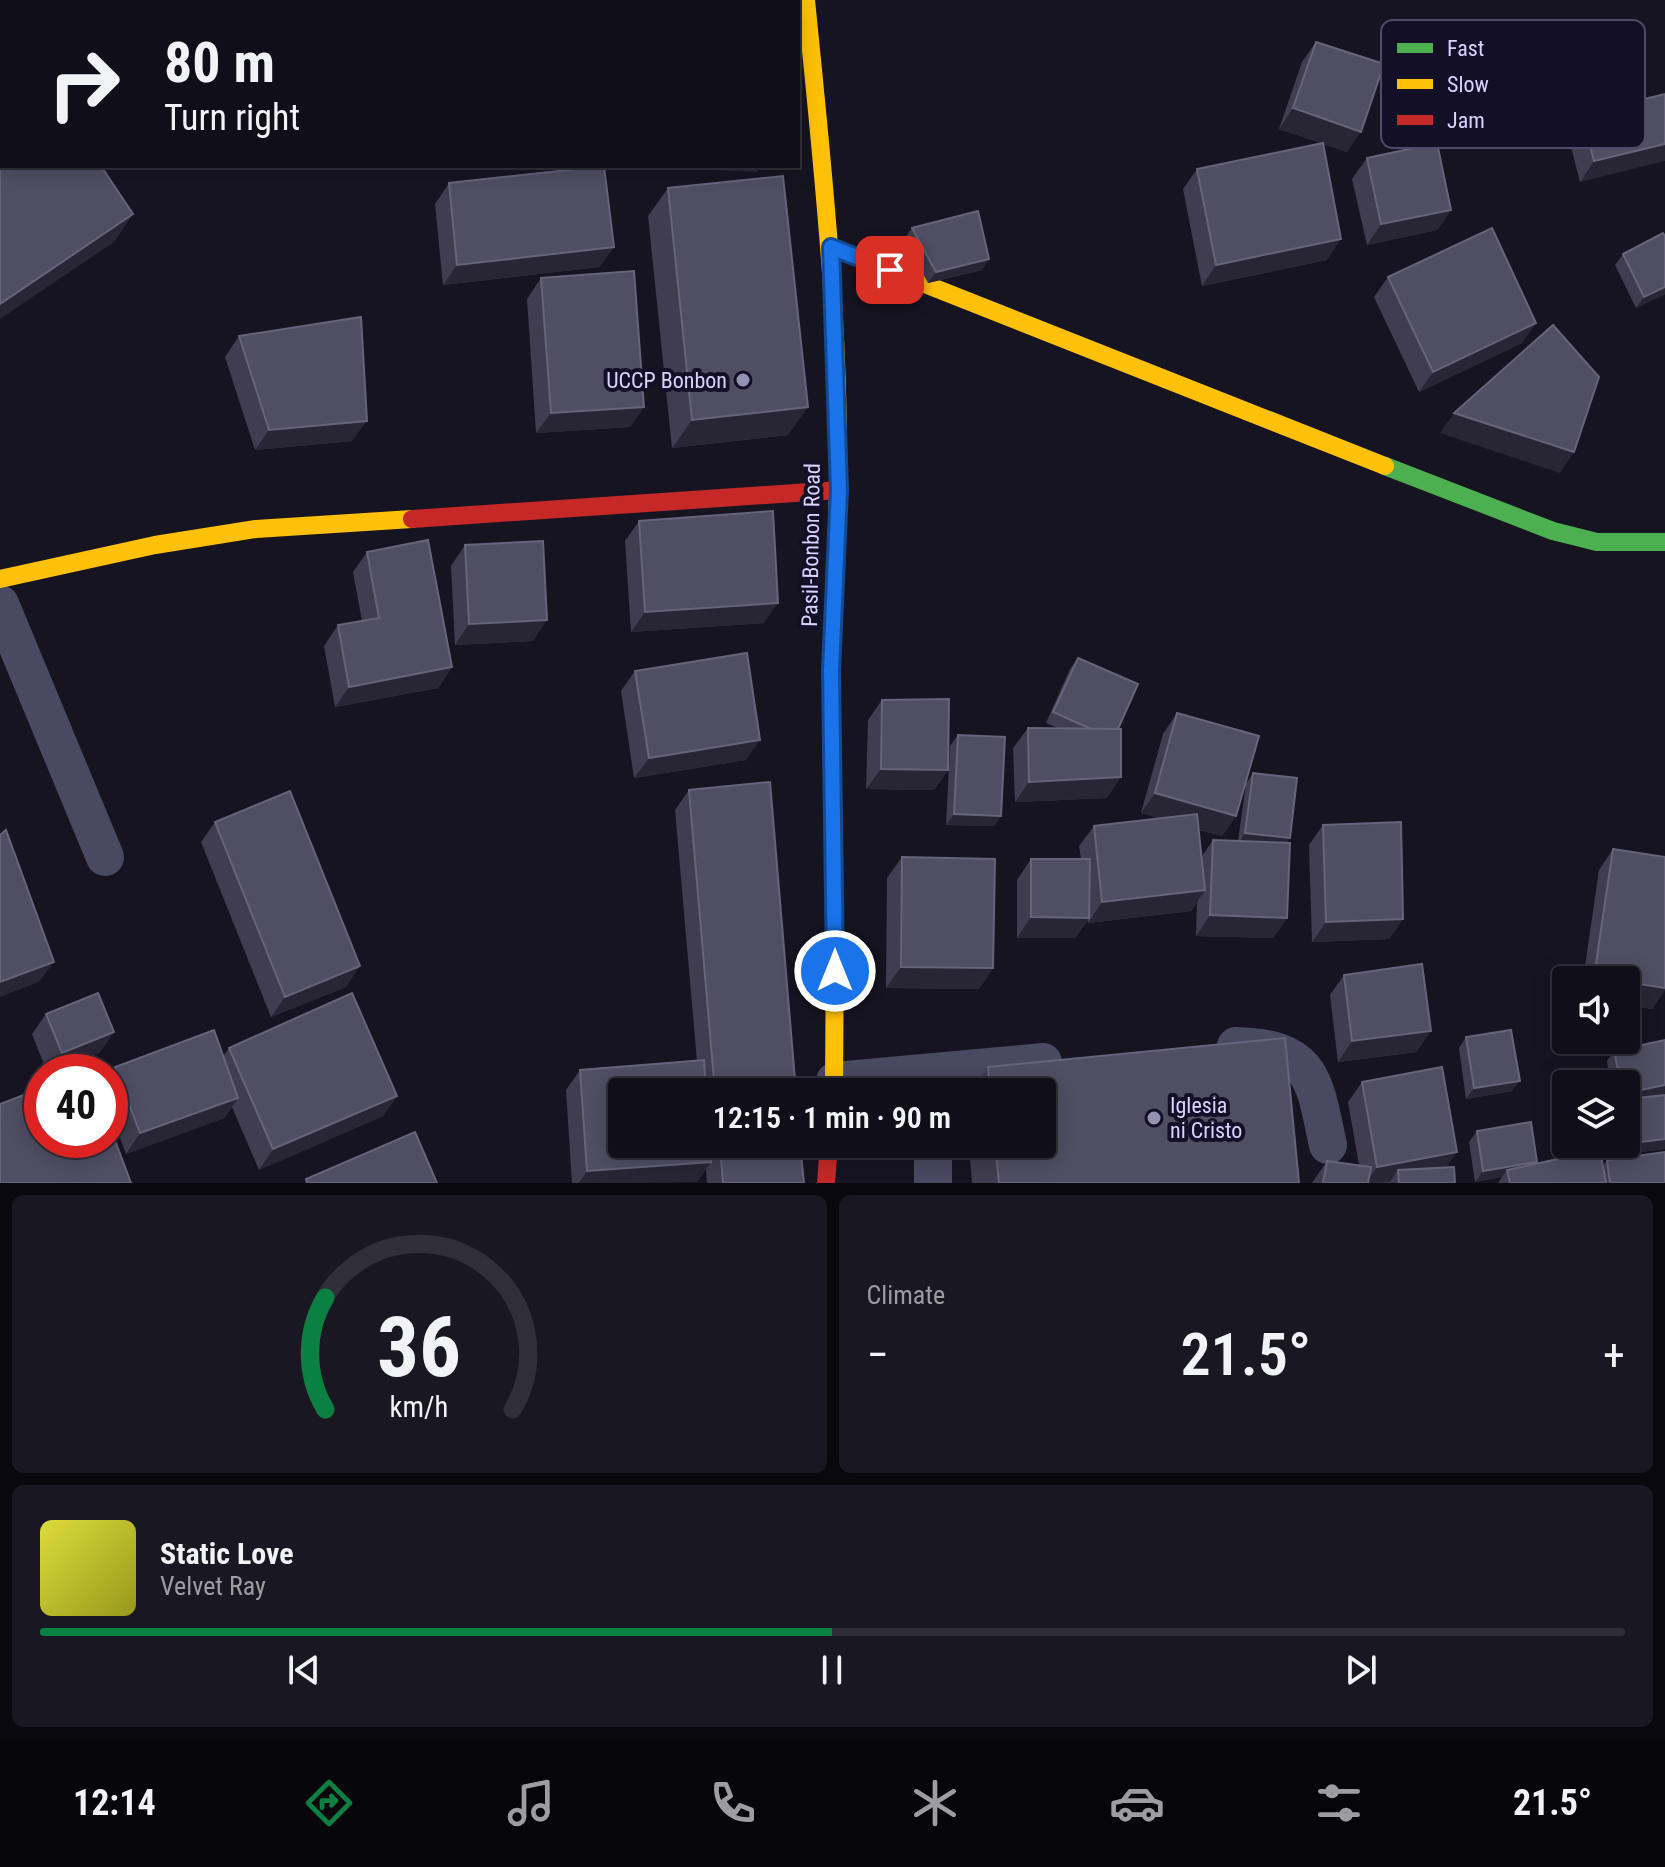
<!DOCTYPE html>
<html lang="en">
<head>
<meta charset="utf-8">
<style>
  :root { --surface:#100f19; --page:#191822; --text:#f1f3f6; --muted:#9c9ca2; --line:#302f38; --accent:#0b8043 }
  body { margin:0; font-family:"Roboto Condensed",sans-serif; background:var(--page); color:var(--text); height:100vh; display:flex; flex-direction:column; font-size:30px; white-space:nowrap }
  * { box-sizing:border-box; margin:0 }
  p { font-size:26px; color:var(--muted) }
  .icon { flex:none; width:44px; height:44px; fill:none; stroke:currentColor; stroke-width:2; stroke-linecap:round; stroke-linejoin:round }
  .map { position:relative; height:1183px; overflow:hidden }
  .side { display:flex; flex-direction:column; gap:12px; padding:12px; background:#09080e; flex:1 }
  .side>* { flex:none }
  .top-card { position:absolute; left:0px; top:0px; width:800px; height:168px; box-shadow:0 4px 20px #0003,0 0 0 2px var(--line); background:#100f19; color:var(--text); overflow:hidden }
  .tools { position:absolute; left:1552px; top:966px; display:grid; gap:16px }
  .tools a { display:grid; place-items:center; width:88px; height:88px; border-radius:8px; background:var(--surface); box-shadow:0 4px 20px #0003,0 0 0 2px var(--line); font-size:40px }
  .speed { position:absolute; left:24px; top:1054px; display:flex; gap:16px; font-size:40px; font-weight:700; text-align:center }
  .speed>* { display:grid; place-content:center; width:104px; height:104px; border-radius:50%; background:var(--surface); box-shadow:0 4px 20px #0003,0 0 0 2px var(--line); line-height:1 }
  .speed .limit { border:12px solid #d22; background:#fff; color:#111 }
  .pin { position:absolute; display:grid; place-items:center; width:68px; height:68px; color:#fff; margin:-34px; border-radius:16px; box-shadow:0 4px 12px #0006 }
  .me { position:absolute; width:88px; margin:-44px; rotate:0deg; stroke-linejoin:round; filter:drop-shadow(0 0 6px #0008) }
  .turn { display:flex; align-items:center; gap:28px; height:168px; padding:0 32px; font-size:36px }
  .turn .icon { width:104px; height:104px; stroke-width:2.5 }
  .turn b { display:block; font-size:56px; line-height:68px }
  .big { font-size:60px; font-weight:600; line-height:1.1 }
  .side .widget { flex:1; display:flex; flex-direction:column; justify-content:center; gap:12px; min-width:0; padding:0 28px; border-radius:12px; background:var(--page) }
  .side .dial { align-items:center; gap:0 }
  .dial svg { height:208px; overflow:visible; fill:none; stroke:var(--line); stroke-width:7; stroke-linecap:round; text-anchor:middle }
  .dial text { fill:var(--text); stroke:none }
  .song { display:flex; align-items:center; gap:24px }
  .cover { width:96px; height:96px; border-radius:12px; background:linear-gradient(135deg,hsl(60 70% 55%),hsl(60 70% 35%)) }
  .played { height:8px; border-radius:4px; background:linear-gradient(90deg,var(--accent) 50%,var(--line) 50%) }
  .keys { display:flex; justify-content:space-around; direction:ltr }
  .heat { display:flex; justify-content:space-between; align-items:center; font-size:44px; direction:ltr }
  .side .tiles { flex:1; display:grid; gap:12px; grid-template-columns:1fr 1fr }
  .widget:last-child { grid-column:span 2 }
  .trip { position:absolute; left:608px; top:1078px; width:448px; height:80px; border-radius:8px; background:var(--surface); box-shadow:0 4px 20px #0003,0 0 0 2px var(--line); font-weight:600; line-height:80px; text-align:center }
  .tabs { display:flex; height:128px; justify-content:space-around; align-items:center; background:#06060a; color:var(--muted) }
  .tabs .icon { width:56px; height:56px }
  .tabs .current { color:var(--accent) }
  .tabs b { font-size:36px; color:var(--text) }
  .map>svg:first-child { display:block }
</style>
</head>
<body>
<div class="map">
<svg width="1665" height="1183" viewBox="0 0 1665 1183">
  <rect width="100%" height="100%" fill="#161421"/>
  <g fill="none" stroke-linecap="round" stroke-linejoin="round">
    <g stroke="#4a4962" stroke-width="38">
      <path d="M 0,604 L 105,857"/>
      <path d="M 1236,1046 C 1314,1048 1314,1080 1328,1145"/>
      <path d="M 835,1081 L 1043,1062"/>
      <path d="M 933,1144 L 933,1183"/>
    </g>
    <path stroke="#4caf50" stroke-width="18" d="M 1385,466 L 1553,531 L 1597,542 L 1665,542"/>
    <g stroke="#ffc107" stroke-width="18">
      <path d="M 806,0 C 824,182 845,365 836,549"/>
      <path d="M 831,247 L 1385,466"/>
      <path d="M 0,579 L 155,545 L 256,529 L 412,519"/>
      <path d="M 834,1092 L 835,929"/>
    </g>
    <g stroke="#c62828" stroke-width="18">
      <path d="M 412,519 L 839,490"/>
      <path d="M 835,929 L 831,670 L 836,549"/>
      <path d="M 826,1183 L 829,1144"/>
    </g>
  </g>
  <g fill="#403d50">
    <path d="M 0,0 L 2,2 L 2,162 L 0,163 Z"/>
    <path d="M 1316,42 L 1347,152 L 1323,144 L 1327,260 L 1202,286 L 1183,189 L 1197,169 L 1321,143 L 1279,129 L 1302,62 Z"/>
    <path d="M 1665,94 L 1580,182 L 1568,135 L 1582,114 Z"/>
    <path d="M 1367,158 L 1451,210 L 1437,230 L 1367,245 L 1352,179 Z"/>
    <path d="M 449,183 L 614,247 L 599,267 L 443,285 L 435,204 Z"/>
    <path d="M 668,188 L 788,435 L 672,448 L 648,216 Z"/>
    <path d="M 912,228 L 989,259 L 982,270 L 928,283 L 904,239 Z"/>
    <path d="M 1623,254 L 1665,294 L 1636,308 L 1615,265 Z"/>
    <path d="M 1388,277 L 1522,343 L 1419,392 L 1374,297 Z"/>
    <path d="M 541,278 L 644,407 L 630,427 L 536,433 L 527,299 Z"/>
    <path d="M 239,336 L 352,441 L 255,450 L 225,357 Z"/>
    <path d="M 639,521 L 764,623 L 631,632 L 625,541 Z"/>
    <path d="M 465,545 L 533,641 L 455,645 L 451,566 Z"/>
    <path d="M 367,552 L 452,667 L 438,688 L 335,707 L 324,646 L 338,625 L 362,621 L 353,572 Z"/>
    <path d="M 1078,658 L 1118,729 L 1107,798 L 1015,802 L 1013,748 L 1028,728 L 1058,728 L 1046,723 L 1070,669 Z"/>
    <path d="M 635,671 L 746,760 L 634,778 L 621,691 Z"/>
    <path d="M 882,700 L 948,770 L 934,790 L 866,789 L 868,720 Z"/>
    <path d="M 1177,713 L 1236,816 L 1222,836 L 1199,830 L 1202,856 L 1213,840 L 1238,841 L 1246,784 L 1253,773 L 1290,838 L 1286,843 L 1287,918 L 1273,938 L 1196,936 L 1197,902 L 1191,911 L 1088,923 L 1088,920 L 1075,938 L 1017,938 L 1017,880 L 1031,859 L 1081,859 L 1079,846 L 1094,826 L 1159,818 L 1141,813 L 1163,734 Z"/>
    <path d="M 958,735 L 1001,816 L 994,826 L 946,825 L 950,746 Z"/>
    <path d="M 689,790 L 796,1092 L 622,1092 L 622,1144 L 800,1144 L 804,1183 L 707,1183 L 706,1169 L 697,1182 L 572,1183 L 566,1090 L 580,1070 L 697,1061 L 675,810 Z"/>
    <path d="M 215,822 L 346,987 L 271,1017 L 201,842 Z"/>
    <path d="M 1323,825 L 1403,919 L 1389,939 L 1312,942 L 1309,845 Z"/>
    <path d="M 1613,849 L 1665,857 L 1665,990 L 1652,1009 L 1626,1005 L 1626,980 L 1583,980 L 1599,870 Z"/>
    <path d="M 902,857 L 993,968 L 979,989 L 886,988 L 887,878 Z"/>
    <path d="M 1344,975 L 1431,1031 L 1416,1052 L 1338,1062 L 1330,995 Z"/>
    <path d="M 46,1014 L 114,1032 L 100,1052 L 50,1072 L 47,1072 L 32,1034 Z"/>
    <path d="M 1466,1037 L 1512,1091 L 1466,1099 L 1459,1048 Z"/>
    <path d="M 1665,1040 L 1665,1094 L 1657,1096 L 1665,1149 L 1625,1154 L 1624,1144 L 1626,1144 L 1626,1084 L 1567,1084 L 1570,1079 L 1610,1081 L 1607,1061 L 1614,1051 Z"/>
    <path d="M 229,1048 L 397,1096 L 383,1116 L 259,1170 L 232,1107 L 224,1118 L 126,1154 L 110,1111 L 110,1074 L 115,1067 L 223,1056 Z"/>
    <path d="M 988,1067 L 1299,1183 L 972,1183 L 969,1144 L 1042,1144 L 1042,1092 L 971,1092 Z"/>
    <path d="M 1362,1082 L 1446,1167 L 1455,1183 L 1312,1183 L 1327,1161 L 1359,1165 L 1348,1102 Z"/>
    <path d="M 1566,1085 L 1566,1140 L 1553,1139 L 1556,1099 Z"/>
    <path d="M 1477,1131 L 1537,1163 L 1603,1166 L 1607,1160 L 1665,1183 L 1498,1183 L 1502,1177 L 1475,1182 L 1469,1142 Z"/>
  </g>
  <g fill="#282635">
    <path d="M 1293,108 L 1361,132 L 1347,152 L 1279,129 Z"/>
    <path d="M 1665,144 L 1665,161 L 1580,182 L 1594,161 Z"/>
    <path d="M 621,166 L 761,166 L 757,172 Z"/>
    <path d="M 1451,210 L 1437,230 L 1367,245 L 1381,224 Z"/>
    <path d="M 133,214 L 114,242 L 0,319 L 0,304 Z"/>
    <path d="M 1341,239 L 1327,260 L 1202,286 L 1216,265 Z"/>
    <path d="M 614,247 L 599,267 L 443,285 L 457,265 Z"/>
    <path d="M 989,259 L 982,270 L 928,283 L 936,272 Z"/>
    <path d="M 1665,287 L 1665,294 L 1636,308 L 1644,297 Z"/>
    <path d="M 1536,323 L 1522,343 L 1419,392 L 1433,372 Z"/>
    <path d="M 644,407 L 630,427 L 536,433 L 551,413 Z"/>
    <path d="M 808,407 L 788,435 L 672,448 L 692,420 Z"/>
    <path d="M 1454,413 L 1574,452 L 1560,473 L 1440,433 Z"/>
    <path d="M 367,421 L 352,441 L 255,450 L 269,430 Z"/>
    <path d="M 778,603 L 764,623 L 631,632 L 645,612 Z"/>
    <path d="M 547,620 L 533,641 L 455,645 L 469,624 Z"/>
    <path d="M 452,667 L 438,688 L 335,707 L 349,687 Z"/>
    <path d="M 760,740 L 746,760 L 634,778 L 649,758 Z"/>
    <path d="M 881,769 L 948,770 L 934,790 L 866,789 Z"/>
    <path d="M 1121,777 L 1107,798 L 1015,802 L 1029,782 Z"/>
    <path d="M 1155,793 L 1236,816 L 1222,836 L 1141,813 Z"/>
    <path d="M 954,814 L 1001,816 L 994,826 L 946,825 Z"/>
    <path d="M 1245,833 L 1290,838 L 1282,848 L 1238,844 Z"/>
    <path d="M 1205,890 L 1191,911 L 1088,923 L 1102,902 Z"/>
    <path d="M 1210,915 L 1287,918 L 1273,938 L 1196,936 Z"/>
    <path d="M 1031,917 L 1089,918 L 1075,938 L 1017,938 Z"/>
    <path d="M 1403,919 L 1389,939 L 1312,942 L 1326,922 Z"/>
    <path d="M 54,962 L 39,982 L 0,997 L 0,982 Z"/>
    <path d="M 360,966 L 346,987 L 271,1017 L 285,997 Z"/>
    <path d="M 901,967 L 993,968 L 979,989 L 886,988 Z"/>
    <path d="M 1626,982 L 1665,988 L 1665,990 L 1652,1009 L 1626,1005 Z"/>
    <path d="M 1431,1031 L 1416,1052 L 1338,1062 L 1352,1041 Z"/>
    <path d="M 114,1032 L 100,1052 L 48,1072 L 62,1053 Z"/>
    <path d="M 1520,1081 L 1512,1091 L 1466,1099 L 1474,1088 Z"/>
    <path d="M 1665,1085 L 1665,1094 L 1628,1102 L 1628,1099 L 1626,1101 L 1626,1093 Z"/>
    <path d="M 397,1096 L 383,1116 L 259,1170 L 273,1149 Z"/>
    <path d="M 238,1098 L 224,1118 L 126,1154 L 140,1133 Z"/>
    <path d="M 1566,1120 L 1566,1140 L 1553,1139 Z"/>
    <path d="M 1665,1139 L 1665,1149 L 1625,1154 L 1633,1143 Z"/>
    <path d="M 1457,1152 L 1442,1173 L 1398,1170 L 1390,1182 L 1366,1183 L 1377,1167 Z"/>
    <path d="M 711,1162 L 697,1182 L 579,1183 L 587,1171 Z"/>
    <path d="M 1537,1162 L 1508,1176 L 1507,1170 L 1502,1177 L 1475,1182 L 1483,1171 Z"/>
  </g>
  <g fill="#504e63" stroke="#66637b" stroke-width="2">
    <path d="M 0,0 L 134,0 L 135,2 L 2,2 L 2,130 L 0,128 Z"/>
    <path d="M 1316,42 L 1384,64 L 1361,132 L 1293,108 Z"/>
    <path d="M 1665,94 L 1665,144 L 1594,161 L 1582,114 Z"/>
    <path d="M 1323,143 L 1341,239 L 1216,265 L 1197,169 Z"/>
    <path d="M 1437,143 L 1451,210 L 1381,224 L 1367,158 Z"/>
    <path d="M 2,163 L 2,166 L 101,166 L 133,214 L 0,304 L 0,164 Z"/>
    <path d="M 604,166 L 614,247 L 457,265 L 449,183 Z"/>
    <path d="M 783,176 L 808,407 L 692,420 L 668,188 Z"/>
    <path d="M 978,211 L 989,259 L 936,272 L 912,228 Z"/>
    <path d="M 1492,228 L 1536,323 L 1433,372 L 1388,277 Z"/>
    <path d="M 1663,233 L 1665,236 L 1665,287 L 1644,297 L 1623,254 Z"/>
    <path d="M 634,271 L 644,407 L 551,413 L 541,278 Z"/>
    <path d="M 361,317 L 367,421 L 269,430 L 239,336 Z"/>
    <path d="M 1553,325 L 1599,377 L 1574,452 L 1454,413 Z"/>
    <path d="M 773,511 L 778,603 L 645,612 L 639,521 Z"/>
    <path d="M 428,540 L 452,667 L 349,687 L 338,625 L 379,618 L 367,552 Z"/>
    <path d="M 543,541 L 547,620 L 469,624 L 465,545 Z"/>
    <path d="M 747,653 L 760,740 L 649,758 L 635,671 Z"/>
    <path d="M 1078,658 L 1138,684 L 1118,729 L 1091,729 L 1053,712 Z"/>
    <path d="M 949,699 L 948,770 L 881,769 L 882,700 Z"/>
    <path d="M 1177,713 L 1259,736 L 1236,816 L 1155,793 Z"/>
    <path d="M 1028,728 L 1121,729 L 1121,777 L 1029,782 Z"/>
    <path d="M 958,735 L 1005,737 L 1001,816 L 954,814 Z"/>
    <path d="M 1253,773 L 1297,778 L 1290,838 L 1245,833 Z"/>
    <path d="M 770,782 L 796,1092 L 715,1092 L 689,790 Z"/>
    <path d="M 290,791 L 360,966 L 285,997 L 215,822 Z"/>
    <path d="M 1197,814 L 1205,890 L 1102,902 L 1094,826 Z"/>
    <path d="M 1401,822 L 1403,919 L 1326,922 L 1323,825 Z"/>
    <path d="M 6,830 L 54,962 L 0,982 L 0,835 Z"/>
    <path d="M 1213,840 L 1290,843 L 1287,918 L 1210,915 Z"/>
    <path d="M 1613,849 L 1665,857 L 1665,988 L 1626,982 L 1626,980 L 1611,980 L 1594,977 Z"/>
    <path d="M 902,857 L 995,859 L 993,968 L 901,967 Z"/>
    <path d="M 1031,859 L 1090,859 L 1089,918 L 1031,917 Z"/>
    <path d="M 1422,964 L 1431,1031 L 1352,1041 L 1344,975 Z"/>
    <path d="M 98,993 L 114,1032 L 62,1053 L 46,1014 Z"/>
    <path d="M 352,993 L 397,1096 L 273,1149 L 229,1048 Z"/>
    <path d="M 214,1030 L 238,1098 L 140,1133 L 115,1067 Z"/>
    <path d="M 1511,1030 L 1520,1081 L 1474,1088 L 1466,1037 Z"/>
    <path d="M 1285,1038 L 1299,1183 L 999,1183 L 995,1144 L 1042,1144 L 1042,1092 L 990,1092 L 988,1067 Z"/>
    <path d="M 1665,1040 L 1665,1085 L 1626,1093 L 1626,1084 L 1621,1084 L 1614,1051 Z"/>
    <path d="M 704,1060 L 706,1092 L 622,1092 L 622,1144 L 710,1144 L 711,1162 L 587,1171 L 580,1070 Z"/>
    <path d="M 1442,1067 L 1457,1152 L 1377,1167 L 1362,1082 Z"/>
    <path d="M 1570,1079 L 1616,1082 L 1616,1084 L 1570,1084 Z"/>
    <path d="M 42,1088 L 42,1140 L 110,1140 L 110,1127 L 131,1183 L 0,1183 L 0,1104 Z"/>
    <path d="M 1665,1095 L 1665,1139 L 1633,1143 L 1628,1099 Z"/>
    <path d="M 1531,1122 L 1537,1162 L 1483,1171 L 1477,1131 Z"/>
    <path d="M 415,1132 L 437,1183 L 307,1183 L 306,1179 Z"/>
    <path d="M 720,1144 L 800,1144 L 804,1183 L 723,1183 Z"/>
    <path d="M 1600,1150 L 1606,1183 L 1510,1183 L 1507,1170 Z"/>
    <path d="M 1665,1152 L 1665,1183 L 1610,1183 L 1607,1160 Z"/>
    <path d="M 1327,1161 L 1371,1167 L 1368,1183 L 1323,1183 Z"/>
    <path d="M 1454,1167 L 1455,1183 L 1399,1183 L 1398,1170 Z"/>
  </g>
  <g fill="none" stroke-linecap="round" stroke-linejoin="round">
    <g stroke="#114b97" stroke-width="20">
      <path id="route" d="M 835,971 L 831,670 L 839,490 L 831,247 L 890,270"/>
    </g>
    <use href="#route" stroke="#1a73e8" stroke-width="14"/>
  </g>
  <g fill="#9591b1" stroke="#130f26" stroke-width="3">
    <circle cx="743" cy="380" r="8"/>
    <circle cx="1154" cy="1118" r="8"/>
  </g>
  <g text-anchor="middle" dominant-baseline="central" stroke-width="8" stroke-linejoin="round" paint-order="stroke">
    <g font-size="22" fill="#d9d4ff" stroke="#130f26" text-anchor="end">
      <text x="727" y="380">UCCP Bonbon</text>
      <text x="1170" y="1105" text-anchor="start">Iglesia<tspan x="1170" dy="25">ni Cristo</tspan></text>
    </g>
    <g font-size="22" fill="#d9d4ff" stroke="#130f26">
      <text transform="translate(811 545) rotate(-89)">Pasil-Bonbon Road</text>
    </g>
  </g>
  <rect x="1381" y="20" width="264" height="128" rx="12" fill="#130f26" stroke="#4e4a67" stroke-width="2"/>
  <rect x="1397" y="43" width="36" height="10" fill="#4caf50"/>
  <rect x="1397" y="79" width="36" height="10" fill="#ffc107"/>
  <rect x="1397" y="115" width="36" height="10" fill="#c62828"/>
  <g font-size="22" fill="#d9d4ff">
    <text x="1447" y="56">Fast</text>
    <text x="1447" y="92">Slow</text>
    <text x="1447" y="128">Jam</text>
  </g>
</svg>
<div class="tools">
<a><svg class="icon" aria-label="sound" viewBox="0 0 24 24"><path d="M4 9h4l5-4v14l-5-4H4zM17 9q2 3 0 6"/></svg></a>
<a><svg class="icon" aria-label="layers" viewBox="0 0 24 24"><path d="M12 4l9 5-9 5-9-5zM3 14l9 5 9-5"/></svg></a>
</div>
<div class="speed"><div class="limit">40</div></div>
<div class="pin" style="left:890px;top:270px;background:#d93025"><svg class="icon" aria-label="arrive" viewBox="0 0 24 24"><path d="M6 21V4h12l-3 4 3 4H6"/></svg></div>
<svg class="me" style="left:835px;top:971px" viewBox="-20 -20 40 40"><circle r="17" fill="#1a73e8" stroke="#fff" stroke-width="3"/><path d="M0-11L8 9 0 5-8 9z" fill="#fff"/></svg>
<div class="trip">12:15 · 1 min · 90 m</div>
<div class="top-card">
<div class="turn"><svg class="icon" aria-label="right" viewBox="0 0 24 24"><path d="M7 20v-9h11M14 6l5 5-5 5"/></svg><div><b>80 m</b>Turn right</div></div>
</div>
</div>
<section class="side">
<div class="tiles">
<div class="widget dial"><svg viewBox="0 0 100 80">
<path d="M14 69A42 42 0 1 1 86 69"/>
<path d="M14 69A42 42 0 0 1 14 26" stroke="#0b8043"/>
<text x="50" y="56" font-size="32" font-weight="700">36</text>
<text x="50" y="72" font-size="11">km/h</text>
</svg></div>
<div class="widget"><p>Climate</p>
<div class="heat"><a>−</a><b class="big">21.5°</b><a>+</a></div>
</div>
<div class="widget">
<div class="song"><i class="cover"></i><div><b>Static Love</b><p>Velvet Ray</p></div></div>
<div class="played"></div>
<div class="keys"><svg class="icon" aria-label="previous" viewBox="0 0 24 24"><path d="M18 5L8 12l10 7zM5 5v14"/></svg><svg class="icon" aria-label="pause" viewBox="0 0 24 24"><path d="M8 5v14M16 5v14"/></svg><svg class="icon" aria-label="next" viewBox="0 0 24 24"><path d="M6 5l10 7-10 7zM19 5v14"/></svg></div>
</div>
</div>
</section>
<nav class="tabs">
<b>12:14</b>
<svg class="icon current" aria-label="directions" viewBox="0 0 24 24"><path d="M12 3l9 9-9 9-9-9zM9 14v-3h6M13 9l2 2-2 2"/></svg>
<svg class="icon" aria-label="music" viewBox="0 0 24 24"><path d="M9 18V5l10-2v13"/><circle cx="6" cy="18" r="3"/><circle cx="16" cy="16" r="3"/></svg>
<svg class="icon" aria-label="phone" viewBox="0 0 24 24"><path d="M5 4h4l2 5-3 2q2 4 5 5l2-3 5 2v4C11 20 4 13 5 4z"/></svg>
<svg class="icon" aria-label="climate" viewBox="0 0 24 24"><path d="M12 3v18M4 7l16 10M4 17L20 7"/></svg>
<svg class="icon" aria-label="car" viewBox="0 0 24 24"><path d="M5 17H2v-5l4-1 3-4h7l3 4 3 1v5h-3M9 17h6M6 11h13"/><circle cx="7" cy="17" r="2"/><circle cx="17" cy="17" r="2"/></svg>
<svg class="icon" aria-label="filters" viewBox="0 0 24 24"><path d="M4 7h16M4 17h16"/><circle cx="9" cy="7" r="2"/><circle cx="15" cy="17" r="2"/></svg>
<b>21.5°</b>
</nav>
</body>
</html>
